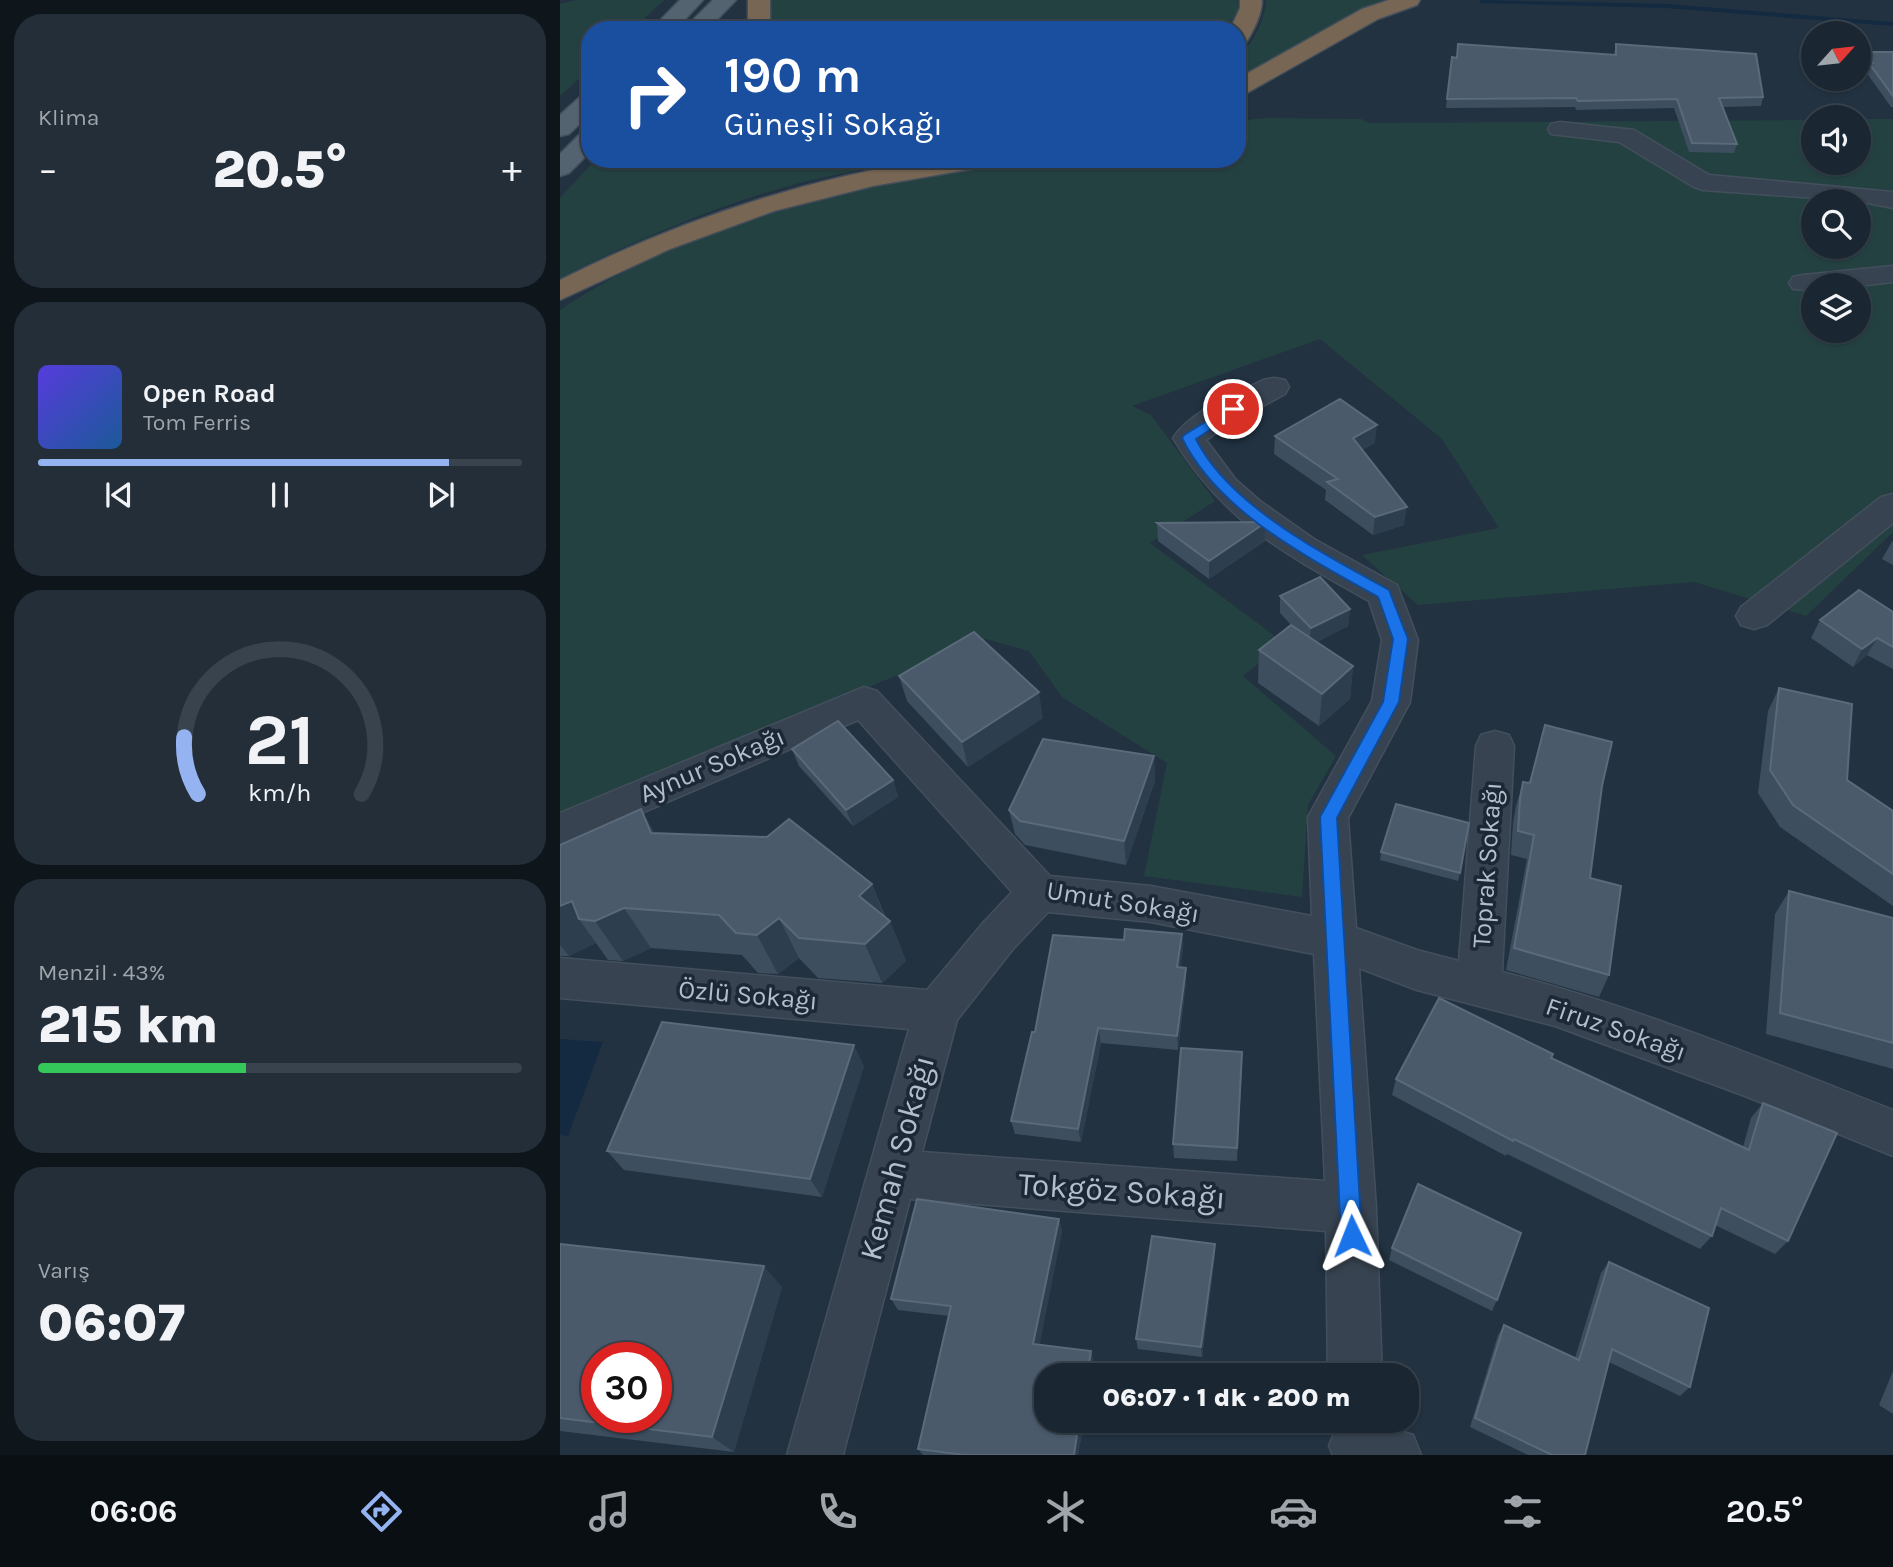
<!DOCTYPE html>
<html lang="tr">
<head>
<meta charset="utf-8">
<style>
  :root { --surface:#1a2631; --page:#232e39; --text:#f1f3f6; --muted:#9fa5ab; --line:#38434d; --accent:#95b2f1 }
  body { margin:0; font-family:Karla,sans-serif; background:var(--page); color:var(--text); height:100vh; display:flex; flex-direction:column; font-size:26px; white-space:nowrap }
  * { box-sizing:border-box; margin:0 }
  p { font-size:23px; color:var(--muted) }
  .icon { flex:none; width:38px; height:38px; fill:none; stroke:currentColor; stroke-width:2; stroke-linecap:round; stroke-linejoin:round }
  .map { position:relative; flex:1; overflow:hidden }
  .drawer { display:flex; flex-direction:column; gap:14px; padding:14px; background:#0e151b; width:560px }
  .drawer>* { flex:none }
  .hud { position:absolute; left:21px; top:21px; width:665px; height:147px; border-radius:28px; box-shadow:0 2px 5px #0004,0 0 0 2px var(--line); background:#1a4fa0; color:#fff; overflow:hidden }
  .needle { width:46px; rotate:63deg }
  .buttons { position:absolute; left:1241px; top:21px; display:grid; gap:14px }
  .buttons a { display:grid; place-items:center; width:70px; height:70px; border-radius:50%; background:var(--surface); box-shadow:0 2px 5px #0004,0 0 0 2px var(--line); font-size:35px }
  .speed { position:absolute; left:21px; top:1342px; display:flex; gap:14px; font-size:35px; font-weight:700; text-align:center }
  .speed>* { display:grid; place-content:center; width:91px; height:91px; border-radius:50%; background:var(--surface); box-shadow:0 2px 5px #0004,0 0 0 2px var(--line); line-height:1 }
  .speed .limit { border:10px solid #d22; background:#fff; color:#111 }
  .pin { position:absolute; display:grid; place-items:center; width:60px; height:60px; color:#fff; margin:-30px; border:4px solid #fff; border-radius:50%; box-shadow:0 2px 7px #0007 }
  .me { position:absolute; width:77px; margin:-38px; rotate:358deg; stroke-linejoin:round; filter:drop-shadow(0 0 5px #0008) }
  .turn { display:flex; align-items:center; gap:24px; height:147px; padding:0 28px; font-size:32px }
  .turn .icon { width:91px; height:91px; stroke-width:2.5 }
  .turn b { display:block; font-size:49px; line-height:60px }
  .big { font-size:52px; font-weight:800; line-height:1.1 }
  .drawer .widget { flex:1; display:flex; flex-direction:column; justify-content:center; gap:10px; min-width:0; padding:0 24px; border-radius:28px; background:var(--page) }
  .drawer .dial { align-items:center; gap:0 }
  .dial svg { height:182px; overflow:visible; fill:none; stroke:var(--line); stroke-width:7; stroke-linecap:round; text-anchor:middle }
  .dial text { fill:var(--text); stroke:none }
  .song { display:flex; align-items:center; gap:21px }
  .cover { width:84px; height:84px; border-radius:10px; background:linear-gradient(135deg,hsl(250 70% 55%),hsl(210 70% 35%)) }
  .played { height:7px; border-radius:4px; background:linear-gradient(90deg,var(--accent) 85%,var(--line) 85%) }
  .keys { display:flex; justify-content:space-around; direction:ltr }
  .heat { display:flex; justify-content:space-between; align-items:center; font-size:38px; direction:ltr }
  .charge { height:10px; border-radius:5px; background:linear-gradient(90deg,#34c759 43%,var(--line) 0) }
  .trip { position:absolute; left:474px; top:1363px; width:385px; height:70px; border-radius:28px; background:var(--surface); box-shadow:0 2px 5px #0004,0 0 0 2px var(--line); font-weight:800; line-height:70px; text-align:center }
  .tabs { display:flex; height:112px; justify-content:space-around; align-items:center; background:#0a0f14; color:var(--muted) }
  .tabs .icon { width:49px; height:49px }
  .tabs .active { color:var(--accent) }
  .tabs b { font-size:32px; color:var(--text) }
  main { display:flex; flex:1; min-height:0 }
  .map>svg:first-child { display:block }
</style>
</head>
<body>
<main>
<section class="drawer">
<div class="widget"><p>Klima</p>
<div class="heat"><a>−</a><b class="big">20.5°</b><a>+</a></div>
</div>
<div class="widget">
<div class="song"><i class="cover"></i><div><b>Open Road</b><p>Tom Ferris</p></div></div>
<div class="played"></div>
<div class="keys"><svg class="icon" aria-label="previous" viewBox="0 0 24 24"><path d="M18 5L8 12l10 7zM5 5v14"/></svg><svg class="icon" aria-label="pause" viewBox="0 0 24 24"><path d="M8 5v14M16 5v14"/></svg><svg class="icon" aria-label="next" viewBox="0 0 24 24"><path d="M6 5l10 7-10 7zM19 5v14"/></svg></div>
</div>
<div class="widget dial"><svg viewBox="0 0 100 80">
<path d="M14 69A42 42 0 1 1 86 69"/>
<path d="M14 69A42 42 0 0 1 8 44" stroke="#95b2f1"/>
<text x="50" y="56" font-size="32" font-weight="700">21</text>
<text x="50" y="72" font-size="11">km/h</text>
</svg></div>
<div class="widget"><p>Menzil · 43%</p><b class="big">215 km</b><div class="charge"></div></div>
<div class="widget"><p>Varış</p><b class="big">06:07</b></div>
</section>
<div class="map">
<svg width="1333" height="1455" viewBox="0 0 1333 1455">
  <rect width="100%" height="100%" fill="#223241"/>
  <g fill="#244141" fill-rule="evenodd">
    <path d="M 17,0 L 104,0 L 72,30 L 30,30 L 30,69 L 0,96 L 0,4 Z"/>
    <path d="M 212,0 L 677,0 L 680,16 L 667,30 L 215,30 L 208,15 Z"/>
    <path d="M 706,0 L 824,0 L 758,32 L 677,81 L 677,57 C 692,47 706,18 706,0 Z"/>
    <path d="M 704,118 L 801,119 L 809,123 L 1253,120 L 1253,163 L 1298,163 L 1299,119 L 1333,119 L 1333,532 L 1246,616 L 1134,582 L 858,605 L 802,555 L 939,528 L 882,439 L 760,339 L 572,406 L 591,415 L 655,501 L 590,543 L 724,643 L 683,676 L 776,756 L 748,805 L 742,897 L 584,876 L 607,763 L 502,697 L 469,651 L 426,639 L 0,813 L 0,310 C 134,220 310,174 470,159 C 493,157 517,159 539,159 C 585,159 631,159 677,159 L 677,121 ZM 1253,201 L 1298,201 L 1298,247 L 1253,247 ZM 1253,285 L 1298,285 L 1298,331 L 1253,331 Z"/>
    <path d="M 36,159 L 365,159 C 316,167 266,175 218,189 C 143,211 70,243 0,278 L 0,198 Z"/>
  </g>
  <path fill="#142a40" d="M 0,1039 L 43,1042 L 8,1136 L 0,1135 Z"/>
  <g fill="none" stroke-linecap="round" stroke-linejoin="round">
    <path fill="#142a40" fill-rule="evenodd" d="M 922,0 L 1106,4 L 1333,22 L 1333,26 L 1106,8 L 920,3 L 920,1 Z"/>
    <g stroke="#434f5c" stroke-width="3">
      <g id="minor">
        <path d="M 1000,122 L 1074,130 L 1149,175 L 1333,192 L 1333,208 L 1298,201 L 1143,190 L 1134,187 L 1059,142 L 991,134 L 988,129 L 991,124 Z"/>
        <path d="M 1333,266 L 1333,282 L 1298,286 L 1253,285 L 1253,290 L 1233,289 L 1229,283 L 1233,277 L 1243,275 Z"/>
        <path d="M 714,378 L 725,380 L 729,387 L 725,394 L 664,427 L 646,440 L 676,480 L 700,501 L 754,539 L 837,585 L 858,640 L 850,702 L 788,818 L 796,928 L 857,950 L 899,961 L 916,746 L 921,735 L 935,731 L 949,735 L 954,746 L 942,972 C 1075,1006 1205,1060 1333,1110 L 1333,1156 L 1185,1096 L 995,1026 L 857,990 L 799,968 L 816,1208 L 822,1376 L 768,1376 L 766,1231 L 350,1199 L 283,1455 L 227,1455 L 349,1029 L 0,998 L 0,958 L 367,990 L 423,923 L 452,892 L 298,720 L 0,848 L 0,813 L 304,687 L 317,691 L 490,876 L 591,886 L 752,916 L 748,817 L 812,701 L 822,640 L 809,601 C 727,555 663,522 613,438 C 631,410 675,395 703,380 ZM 488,912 L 591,922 L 754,954 L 765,1181 L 362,1152 L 397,1020 L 453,949 Z"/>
        <path d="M 1333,494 L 1333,523 L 1207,625 L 1194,629 L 1181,625 L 1176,616 L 1181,607 L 1321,497 Z"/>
        <path d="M 791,1421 L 808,1421 L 853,1435 L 861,1455 L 773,1455 L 769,1446 L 777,1426 Z"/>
      </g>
    </g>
    <g stroke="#434f5c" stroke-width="3">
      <g id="major">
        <path d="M 120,0 L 143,0 L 115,30 L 91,30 Z"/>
        <path d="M 153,0 L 176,0 L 147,30 L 123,30 Z"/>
        <path d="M 30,93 L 30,114 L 9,134 L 0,136 L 0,115 L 22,95 Z"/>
        <path d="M 30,131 L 30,152 L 9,173 L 0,176 L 0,154 L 21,133 Z"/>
      </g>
    </g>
    <g stroke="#424e5b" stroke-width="3">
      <g id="highway">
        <rect x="188" y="0" width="22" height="30"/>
        <path d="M 680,0 L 702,0 C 702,14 693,32 685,44 L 677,46 L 677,30 L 670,30 L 680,8 Z"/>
        <path d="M 829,0 L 860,0 L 857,5 L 818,19 L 685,94 L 677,96 L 677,79 L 802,9 Z"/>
        <path d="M 371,159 L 435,159 L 432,164 L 423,167 L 313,186 L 214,211 L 110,249 L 0,300 L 0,280 C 117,221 242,180 371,159 Z"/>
      </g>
    </g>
    <use href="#minor" fill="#374350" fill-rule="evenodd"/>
    <use href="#major" fill="#546370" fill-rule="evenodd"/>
    <use href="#highway" fill="#776653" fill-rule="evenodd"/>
  </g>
  <g fill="#3d4e5f">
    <path d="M 1056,44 L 1203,97 L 1201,106 L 1163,107 L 1177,144 L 1174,153 L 1129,152 L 1114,108 L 1016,110 L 1015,107 L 886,108 L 892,57 L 1054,55 Z"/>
    <path d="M 1305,52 L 1333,52 L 1333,107 L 1331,107 L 1306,72 L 1307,68 L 1302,61 Z"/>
    <path d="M 715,436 L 815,443 L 802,450 L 844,525 L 813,535 L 765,500 L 766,490 L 714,454 Z"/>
    <path d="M 597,523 L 705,541 L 649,579 L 598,541 Z"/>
    <path d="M 1333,540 L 1333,565 L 1322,559 Z"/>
    <path d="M 720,596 L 790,609 L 788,626 L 757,642 L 793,666 L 790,699 L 759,726 L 698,683 L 699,650 L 731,625 L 720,613 Z"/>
    <path d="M 1333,612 L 1333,669 L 1307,655 L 1293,667 L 1251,638 L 1260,620 Z"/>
    <path d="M 339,676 L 483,718 L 408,767 L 347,701 Z"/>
    <path d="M 1219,688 L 1287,780 L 1333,811 L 1333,906 L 1220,827 L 1198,793 L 1208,711 Z"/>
    <path d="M 985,725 L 1042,786 L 1030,878 L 1049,975 L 1039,997 L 946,970 L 967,859 L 951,855 L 953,823 L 956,806 L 963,782 L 969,783 Z"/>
    <path d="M 232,749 L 333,780 L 338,797 L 293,826 L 239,766 Z"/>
    <path d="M 594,756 L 595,781 L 566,865 L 465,845 L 455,834 L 449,810 Z"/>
    <path d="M 95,833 L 312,884 L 325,916 L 330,921 L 346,961 L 322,983 L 258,978 L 239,958 L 218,974 L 198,973 L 182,955 L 91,948 L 63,961 L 48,960 L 36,943 L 9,956 L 0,956 L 0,845 Z"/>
    <path d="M 821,852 L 900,873 L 898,881 L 820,860 Z"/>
    <path d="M 1229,891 L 1333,918 L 1333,1069 L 1206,1034 L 1215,914 Z"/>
    <path d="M 622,934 L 623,949 L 620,967 L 626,968 L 626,983 L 618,1050 L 541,1043 L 521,1142 L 455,1134 L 451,1121 L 475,1032 L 564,940 Z"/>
    <path d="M 991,1058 L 1183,1147 L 1191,1118 L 1203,1103 L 1228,1241 L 1215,1254 L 1155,1225 L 1152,1236 L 1140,1249 L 947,1154 L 946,1156 L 832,1095 L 836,1079 Z"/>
    <path d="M 304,1066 L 262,1197 L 64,1170 L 47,1151 Z"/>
    <path d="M 682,1066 L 677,1161 L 614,1158 L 613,1144 Z"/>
    <path d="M 499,1219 L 502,1231 L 479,1345 L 534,1361 L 486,1421 L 524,1421 L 518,1455 L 363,1455 L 358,1449 L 389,1316 L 338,1310 L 331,1299 Z"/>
    <path d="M 0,1244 L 222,1287 L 174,1452 L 0,1431 Z"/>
    <path d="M 655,1244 L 655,1255 L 642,1357 L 578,1349 L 576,1339 Z"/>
    <path d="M 832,1248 L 937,1300 L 932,1311 L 829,1260 Z"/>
    <path d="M 1049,1262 L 1130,1387 L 1120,1396 L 1049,1362 L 1025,1455 L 968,1455 L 910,1427 L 938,1335 L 944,1325 L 1015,1358 L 1041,1273 Z"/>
    <path d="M 1333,1371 L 1333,1414 L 1319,1405 Z"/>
  </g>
  <g fill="#2d3e4e">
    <path d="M 817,425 L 815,443 L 792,456 L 793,438 Z"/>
    <path d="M 847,507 L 844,525 L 813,535 L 815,517 Z"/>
    <path d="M 705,523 L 705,541 L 649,579 L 649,561 Z"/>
    <path d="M 790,609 L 788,626 L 749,646 L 751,628 Z"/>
    <path d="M 1317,638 L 1307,655 L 1293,667 L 1302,649 Z"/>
    <path d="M 793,666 L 790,699 L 759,726 L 762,694 Z"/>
    <path d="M 479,692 L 483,718 L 408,767 L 402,742 Z"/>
    <path d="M 594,756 L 595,781 L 566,865 L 564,841 Z"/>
    <path d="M 333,780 L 338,797 L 293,826 L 286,810 Z"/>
    <path d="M 81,809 L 106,852 L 91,833 Z"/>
    <path d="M 312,884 L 327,924 L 330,921 L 346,961 L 322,983 L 305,944 L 299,896 Z"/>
    <path d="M 12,901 L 19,919 L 36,943 L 9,956 L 0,945 L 0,906 Z"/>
    <path d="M 64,908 L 91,948 L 63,961 L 35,921 Z"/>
    <path d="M 219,918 L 239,958 L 218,974 L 197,935 Z"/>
    <path d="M 622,934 L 623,949 L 618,982 L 617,967 Z"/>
    <path d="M 626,968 L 626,983 L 618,1050 L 617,1036 Z"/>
    <path d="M 538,1028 L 541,1043 L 521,1142 L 518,1129 Z"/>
    <path d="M 294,1045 L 304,1066 L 262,1197 L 250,1179 Z"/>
    <path d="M 499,1219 L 502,1231 L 478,1354 L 473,1344 Z"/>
    <path d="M 655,1244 L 655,1255 L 642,1357 L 641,1347 Z"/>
    <path d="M 204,1266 L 222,1287 L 174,1452 L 152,1437 Z"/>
    <path d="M 531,1351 L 534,1361 L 531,1376 L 527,1376 Z"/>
    <path d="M 519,1421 L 524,1421 L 518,1455 L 514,1455 Z"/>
  </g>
  <g fill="#4a5a6b" stroke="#5a6a7a" stroke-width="2" fill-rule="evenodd">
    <path d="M 898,44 L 1056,55 L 1056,44 L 1196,54 L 1203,97 L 1159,98 L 1177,144 L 1132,143 L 1117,99 L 1018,101 L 1016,98 L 887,99 L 892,57 L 897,58 Z"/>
    <path d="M 1305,52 L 1333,52 L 1333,96 L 1309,63 L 1313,63 Z"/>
    <path d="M 780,399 L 817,425 L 793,438 L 847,507 L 815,517 L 767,482 L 778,479 L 715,436 Z"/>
    <path d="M 703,522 L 705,523 L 649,561 L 597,523 Z"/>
    <path d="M 760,577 L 790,609 L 751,628 L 720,596 Z"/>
    <path d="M 1299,590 L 1333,612 L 1333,647 L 1317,638 L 1302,649 L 1260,620 Z"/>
    <path d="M 731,625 L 793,666 L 762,694 L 699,650 Z"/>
    <path d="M 414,632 L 479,692 L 402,742 L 339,676 Z"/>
    <path d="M 1219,688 L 1292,704 L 1287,780 L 1333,811 L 1333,874 L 1233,805 L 1210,770 Z"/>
    <path d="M 278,721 L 333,780 L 286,810 L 232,749 Z"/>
    <path d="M 985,725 L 1052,742 L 1042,786 L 1030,878 L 1061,886 L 1049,975 L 954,948 L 974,835 L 958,831 L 960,799 L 963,782 L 970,783 Z"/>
    <path d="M 483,739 L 594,756 L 564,841 L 460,821 L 449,810 Z"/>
    <path d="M 836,804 L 909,823 L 900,873 L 821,852 Z"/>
    <path d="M 81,809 L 91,833 L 207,837 L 229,819 L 312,884 L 299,896 L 330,921 L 305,944 L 239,938 L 219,918 L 197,935 L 176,933 L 159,915 L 64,908 L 35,921 L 19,919 L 12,901 L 0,906 L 0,845 Z"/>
    <path d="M 1229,891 L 1333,918 L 1333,1043 L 1220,1013 Z"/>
    <path d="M 565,929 L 622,934 L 617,967 L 626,968 L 617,1036 L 538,1028 L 518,1129 L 451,1121 L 472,1032 L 475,1032 L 493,935 L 564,940 Z"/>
    <path d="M 879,998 L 993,1054 L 991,1058 L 1189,1150 L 1203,1103 L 1277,1133 L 1228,1241 L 1161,1208 L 1152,1236 L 954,1139 L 953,1141 L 836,1079 Z"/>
    <path d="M 102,1022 L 294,1045 L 250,1179 L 47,1151 Z"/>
    <path d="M 621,1048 L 682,1052 L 677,1148 L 613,1144 Z"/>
    <path d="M 858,1184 L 961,1233 L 937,1300 L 832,1248 Z"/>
    <path d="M 357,1199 L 499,1219 L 473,1344 L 531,1351 L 527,1376 L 486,1376 L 486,1421 L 519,1421 L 514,1455 L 404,1455 L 358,1449 L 391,1306 L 331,1299 Z"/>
    <path d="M 592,1236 L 655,1244 L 641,1347 L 576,1339 Z"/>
    <path d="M 0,1244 L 204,1266 L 152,1437 L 0,1418 ZM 37,1358 L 96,1358 L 96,1418 L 37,1418 Z"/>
    <path d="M 1049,1262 L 1149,1308 L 1130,1387 L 1052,1349 L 1025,1455 L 992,1455 L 915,1418 L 944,1325 L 1019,1360 Z"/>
  </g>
  <path fill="#1a73e8" stroke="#114b97" stroke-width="2" d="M 673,405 L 679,409 L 677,412 L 636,439 C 669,506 766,555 829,590 L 848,639 L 839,702 L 777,818 L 802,1236 L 799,1244 L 792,1247 L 785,1244 L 781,1236 L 760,817 L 823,702 L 833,639 L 818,597 C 749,558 658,512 622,438 L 624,435 Z"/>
  <g text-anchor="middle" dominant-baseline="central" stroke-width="7" stroke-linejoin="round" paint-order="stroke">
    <g font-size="26" fill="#b3becb" stroke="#1c2835">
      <text transform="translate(152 765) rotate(-23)">Aynur Sokağı</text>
      <text transform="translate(927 865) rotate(-86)">Toprak Sokağı</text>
      <text transform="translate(563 902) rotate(9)">Umut Sokağı</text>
      <text transform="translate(188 995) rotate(5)">Özlü Sokağı</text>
      <text transform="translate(1056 1029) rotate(19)">Firuz Sokağı</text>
    </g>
    <g font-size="32" fill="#b3becb" stroke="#1c2835">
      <text transform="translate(337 1158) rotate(-75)">Kemah Sokağı</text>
      <text transform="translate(562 1191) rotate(4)">Tokgöz Sokağı</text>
    </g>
  </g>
</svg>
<div class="buttons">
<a><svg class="needle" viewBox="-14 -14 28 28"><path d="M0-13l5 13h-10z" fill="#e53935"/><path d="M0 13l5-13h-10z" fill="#9fa5ab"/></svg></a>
<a><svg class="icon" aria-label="sound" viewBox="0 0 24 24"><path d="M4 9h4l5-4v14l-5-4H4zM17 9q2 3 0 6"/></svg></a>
<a><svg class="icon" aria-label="search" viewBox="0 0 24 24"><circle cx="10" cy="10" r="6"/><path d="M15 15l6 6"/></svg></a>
<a><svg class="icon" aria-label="layers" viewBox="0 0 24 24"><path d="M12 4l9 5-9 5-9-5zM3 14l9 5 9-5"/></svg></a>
</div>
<div class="speed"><div class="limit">30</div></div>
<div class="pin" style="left:673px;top:409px;background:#d93025"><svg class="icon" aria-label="arrive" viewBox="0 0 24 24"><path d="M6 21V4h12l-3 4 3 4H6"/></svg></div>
<svg class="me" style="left:792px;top:1236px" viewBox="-20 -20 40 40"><path d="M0-17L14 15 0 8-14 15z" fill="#1a73e8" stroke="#fff" stroke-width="4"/></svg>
<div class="trip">06:07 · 1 dk · 200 m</div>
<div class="hud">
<div class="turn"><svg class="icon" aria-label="right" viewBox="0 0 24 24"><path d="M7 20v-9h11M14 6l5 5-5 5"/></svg><div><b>190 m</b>Güneşli Sokağı</div></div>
</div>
</div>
</main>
<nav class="tabs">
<b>06:06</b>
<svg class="icon active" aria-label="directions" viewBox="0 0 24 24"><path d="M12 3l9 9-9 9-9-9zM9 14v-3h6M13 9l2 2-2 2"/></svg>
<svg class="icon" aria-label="music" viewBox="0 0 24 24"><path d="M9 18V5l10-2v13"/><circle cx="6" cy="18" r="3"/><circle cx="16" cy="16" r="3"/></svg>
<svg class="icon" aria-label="phone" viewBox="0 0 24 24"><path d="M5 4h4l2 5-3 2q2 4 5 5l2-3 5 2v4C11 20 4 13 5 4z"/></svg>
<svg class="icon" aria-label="climate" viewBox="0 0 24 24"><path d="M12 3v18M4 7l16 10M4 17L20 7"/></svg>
<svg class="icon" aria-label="car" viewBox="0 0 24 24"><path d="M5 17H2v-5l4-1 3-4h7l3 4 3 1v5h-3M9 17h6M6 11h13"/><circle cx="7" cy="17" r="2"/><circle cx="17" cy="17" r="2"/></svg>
<svg class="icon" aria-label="filters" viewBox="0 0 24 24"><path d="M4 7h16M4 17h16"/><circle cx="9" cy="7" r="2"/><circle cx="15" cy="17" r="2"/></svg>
<b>20.5°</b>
</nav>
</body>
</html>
